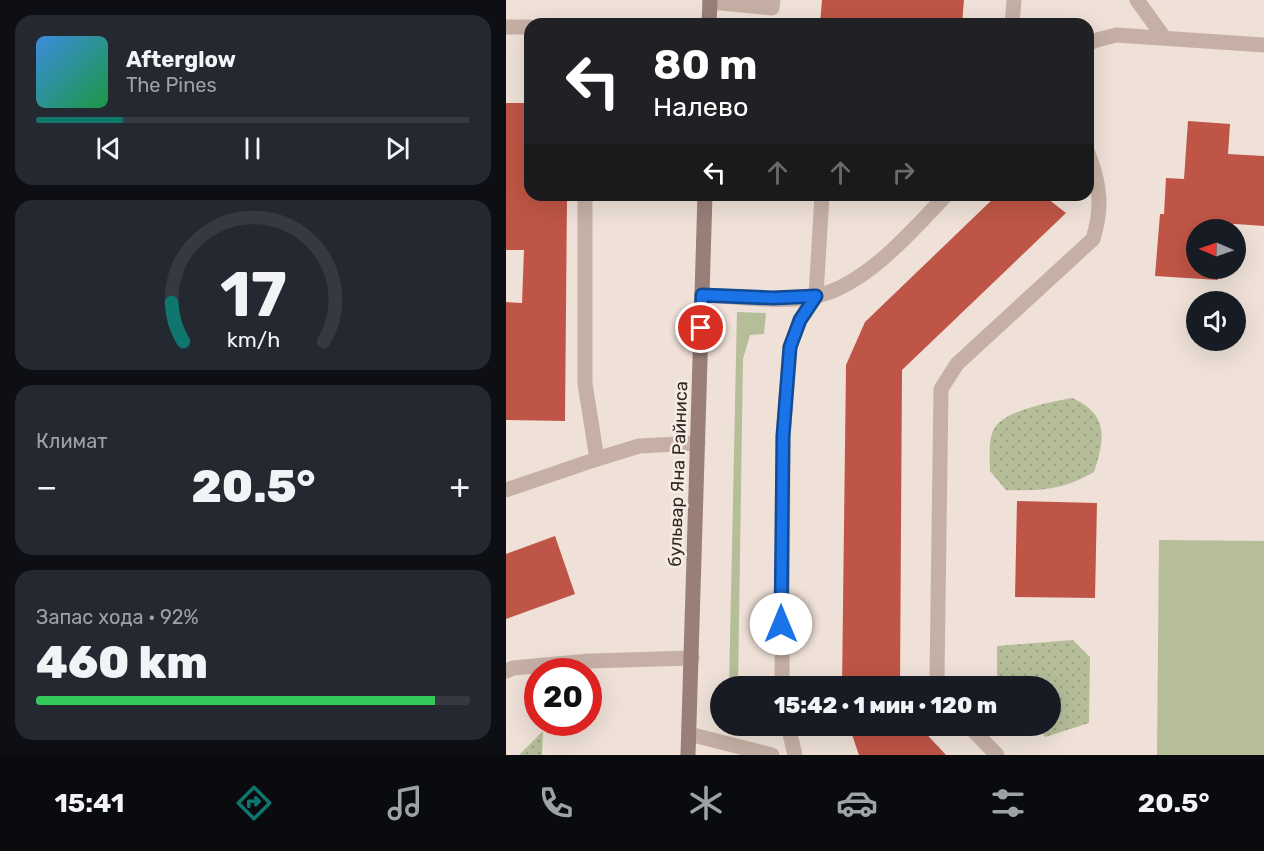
<!DOCTYPE html>
<html lang="ru">
<head>
<meta charset="utf-8">
<style>
  :root { --surface:#171b24; --page:#242831; --text:#f1f3f6; --muted:#9ea1a6; --line:#363941; --accent:#0f766e }
  body { margin:0; font-family:Rubik,sans-serif; background:var(--page); color:var(--text); height:100vh; display:flex; flex-direction:column; font-size:22px; white-space:nowrap }
  * { box-sizing:border-box; margin:0 }
  p { font-size:20px; color:var(--muted) }
  .icon { flex:none; width:33px; height:33px; fill:none; stroke:currentColor; stroke-width:2; stroke-linecap:round; stroke-linejoin:round }
  .map { position:relative; flex:1; overflow:hidden }
  .drawer { display:flex; flex-direction:column; gap:15px; padding:15px; background:#0d0f14; width:506px }
  .drawer>* { flex:none }
  .banner { position:absolute; left:18px; top:18px; width:570px; height:183px; border-radius:18px; box-shadow:0 6px 24px #0002; background:#202124; color:#fff; overflow:hidden }
  .needle { width:39px; rotate:272deg }
  .controls { position:absolute; left:680px; top:219px; display:grid; gap:12px }
  .controls a { display:grid; place-items:center; width:60px; height:60px; border-radius:50%; background:var(--surface); box-shadow:0 6px 24px #0002; font-size:30px }
  .speed { position:absolute; left:18px; top:658px; display:flex; gap:12px; font-size:30px; font-weight:700; text-align:center }
  .speed>* { display:grid; place-content:center; width:78px; height:78px; border-radius:50%; background:var(--surface); box-shadow:0 6px 24px #0002; line-height:1 }
  .speed .limit { border:9px solid #d22; background:#fff; color:#111 }
  .pin { position:absolute; display:grid; place-items:center; width:51px; height:51px; color:#fff; margin:-26px; border:3px solid #fff; border-radius:50%; box-shadow:0 2px 6px #0007 }
  .me { position:absolute; width:66px; margin:-33px; rotate:0deg; stroke-linejoin:round; filter:drop-shadow(0 0 4px #0008) }
  .turn { display:flex; align-items:center; gap:21px; height:126px; padding:0 30px; font-size:27px }
  .turn .icon { width:78px; height:78px; stroke-width:2.5 }
  .turn b { display:block; font-size:42px; line-height:51px }
  .lanes { display:flex; align-items:center; height:57px; padding:0 30px; background:#0003; justify-content:center; gap:30px; direction:ltr }
  .lanes .off { opacity:.35 }
  .big { font-size:45px; font-weight:800; line-height:1.1 }
  .drawer .widget { flex:1; display:flex; flex-direction:column; justify-content:center; gap:9px; min-width:0; padding:0 21px; border-radius:18px; background:var(--page) }
  .drawer .dial { align-items:center; gap:0 }
  .dial svg { height:156px; overflow:visible; fill:none; stroke:var(--line); stroke-width:7; stroke-linecap:round; text-anchor:middle }
  .dial text { fill:var(--text); stroke:none }
  .song { display:flex; align-items:center; gap:18px }
  .cover { width:72px; height:72px; border-radius:9px; background:linear-gradient(135deg,hsl(210 70% 55%),hsl(140 70% 35%)) }
  .played { height:6px; border-radius:3px; background:linear-gradient(90deg,var(--accent) 20%,var(--line) 20%) }
  .keys { display:flex; justify-content:space-around; direction:ltr }
  .heat { display:flex; justify-content:space-between; align-items:center; font-size:33px; direction:ltr }
  .charge { height:9px; border-radius:4px; background:linear-gradient(90deg,#34c759 92%,var(--line) 0) }
  .trip { position:absolute; left:204px; top:676px; width:351px; height:60px; border-radius:30px; background:var(--surface); box-shadow:0 6px 24px #0002; font-weight:800; line-height:60px; text-align:center }
  .dock { display:flex; height:96px; justify-content:space-around; align-items:center; background:#090b0e; color:var(--muted) }
  .dock .icon { width:42px; height:42px }
  .dock .active { color:var(--accent) }
  .dock b { font-size:27px; color:var(--text) }
  main { display:flex; flex:1; min-height:0 }
  .map>svg:first-child { display:block }
</style>
</head>
<body>
<main>
<section class="drawer">
<div class="widget">
<div class="song"><i class="cover"></i><div><b>Afterglow</b><p>The Pines</p></div></div>
<div class="played"></div>
<div class="keys"><svg class="icon" aria-label="previous" viewBox="0 0 24 24"><path d="M18 5L8 12l10 7zM5 5v14"/></svg><svg class="icon" aria-label="pause" viewBox="0 0 24 24"><path d="M8 5v14M16 5v14"/></svg><svg class="icon" aria-label="next" viewBox="0 0 24 24"><path d="M6 5l10 7-10 7zM19 5v14"/></svg></div>
</div>
<div class="widget dial"><svg viewBox="0 0 100 80">
<path d="M14 69A42 42 0 1 1 86 69"/>
<path d="M14 69A42 42 0 0 1 8 49" stroke="#0f766e"/>
<text x="50" y="56" font-size="32" font-weight="700">17</text>
<text x="50" y="72" font-size="11">km/h</text>
</svg></div>
<div class="widget"><p>Климат</p>
<div class="heat"><a>−</a><b class="big">20.5°</b><a>+</a></div>
</div>
<div class="widget"><p>Запас хода · 92%</p><b class="big">460 km</b><div class="charge"></div></div>
</section>
<div class="map">
<svg width="759" height="755" viewBox="0 0 759 755">
  <defs>
    <pattern id="park-dots" width="8" height="8" patternUnits="userSpaceOnUse" patternTransform="scale(1.5)"><rect width="8" height="8" fill="#b5bd99"/><path d="M2 2h.1M6 6h.1" fill="none" stroke="#9ca284" stroke-width="1.8" stroke-linecap="round"/></pattern>
  </defs>
  <rect width="100%" height="100%" fill="#efe1d8"/>
  <g fill="#b5bd99">
    <path d="M 231,312 L 260,313 L 258,334 L 244,335 L 237,359 L 232,687 L 223,687 Z"/>
    <path d="M 653,540 L 758,541 L 758,755 L 651,755 Z"/>
  </g>
  <g fill="url(#park-dots)">
    <path d="M 566,398 C 603,414 599,439 588,472 C 556,490 536,491 500,490 L 484,471 C 484,458 482,440 488,429 C 498,410 546,402 566,398 Z"/>
    <path d="M 567,640 L 584,657 L 583,723 L 539,737 L 531,726 L 544,726 L 544,687 L 500,687 L 491,675 L 491,646 Z"/>
    <path d="M 37,731 L 36,755 L 13,755 Z"/>
  </g>
  <g fill="#bf5546">
    <path d="M 316,0 L 458,0 L 456,24 L 314,24 Z"/>
    <path d="M 0,103 L 24,103 L 24,195 L 61,195 L 59,421 L 0,420 L 0,302 L 16,303 L 18,250 L 0,250 Z"/>
    <path d="M 682,121 L 724,124 L 722,154 L 759,156 L 759,226 L 715,223 L 715,230 L 690,230 L 690,268 L 712,268 L 712,280 L 649,276 L 654,214 L 658,214 L 660,178 L 678,179 Z"/>
    <path d="M 491,195 L 537,195 L 560,213 L 396,370 L 394,687 L 336,687 L 340,365 L 359,322 Z"/>
    <path d="M 511,501 L 591,503 L 589,598 L 509,597 Z"/>
    <path d="M 49,536 L 69,594 L 0,619 L 0,554 Z"/>
    <path d="M 343,726 L 413,726 L 440,755 L 353,755 Z"/>
  </g>
  <g fill="none" stroke-linecap="round" stroke-linejoin="round">
    <g stroke="#c6b0a5" stroke-width="15">
      <path d="M 631,0 L 657,36"/>
      <path d="M 204,2 L 266,8 L 267,0"/>
      <path d="M 506,24 L 508,0"/>
      <path d="M 0,27 L 24,27"/>
      <path d="M 582,45 L 587,41 L 610,35 L 759,45"/>
      <path d="M 79,195 L 79,384 L 91,459 L 133,446 L 192,443"/>
      <path d="M 196,295 C 230,296 278,304 311,296 C 361,284 406,231 440,195"/>
      <path d="M 0,490 L 91,459"/>
      <path d="M 0,671 L 7,668 L 83,661 L 186,658"/>
      <path d="M 276,687 L 277,436 L 284,347 L 294,320 L 310,296 L 316,195"/>
      <path d="M 435,687 L 431,677 L 435,389 L 451,364 L 587,239 C 597,207 594,184 582,153"/>
      <path d="M 282,726 L 289,755"/>
      <path d="M 463,726 L 491,755"/>
      <path d="M 183,734 L 266,755"/>
    </g>
    <g stroke="#997f77" stroke-width="15">
      <path d="M 203,24 L 204,0"/>
      <path d="M 182,755 L 199,195"/>
    </g>
  </g>
  <g fill="none" stroke-linecap="round" stroke-linejoin="round">
    <g stroke="#114b97" stroke-width="15">
      <path id="route" d="M 195,328 L 196,295 L 267,298 L 310,296 L 294,320 L 284,347 L 277,436 L 275,624"/>
    </g>
    <use href="#route" stroke="#1a73e8" stroke-width="10"/>
  </g>
  <g text-anchor="middle" dominant-baseline="central" stroke-width="5" stroke-linejoin="round" paint-order="stroke">
    <g font-size="18" fill="#322826" stroke="#f7ece4">
      <text transform="translate(172 474) rotate(-88)">бульвар Яна Райниса</text>
    </g>
  </g>
</svg>
<div class="controls">
<a><svg class="needle" viewBox="-14 -14 28 28"><path d="M0-13l5 13h-10z" fill="#e53935"/><path d="M0 13l5-13h-10z" fill="#9ea1a6"/></svg></a>
<a><svg class="icon" aria-label="sound" viewBox="0 0 24 24"><path d="M4 9h4l5-4v14l-5-4H4zM17 9q2 3 0 6"/></svg></a>
</div>
<div class="speed"><div class="limit">20</div></div>
<div class="pin" style="left:195px;top:328px;background:#d93025"><svg class="icon" aria-label="arrive" viewBox="0 0 24 24"><path d="M6 21V4h12l-3 4 3 4H6"/></svg></div>
<svg class="me" style="left:275px;top:624px" viewBox="-20 -20 40 40"><circle r="19" fill="#fff"/><path d="M0-13L10 11 0 6-10 11z" fill="#1a73e8"/></svg>
<div class="trip">15:42 · 1 мин · 120 m</div>
<div class="banner">
<div class="turn"><svg class="icon" aria-label="left" viewBox="0 0 24 24"><path d="M17 20v-9H6M10 6l-5 5 5 5"/></svg><div><b>80 m</b>Налево</div></div>
<div class="lanes"><svg class="icon" aria-label="left" viewBox="0 0 24 24"><path d="M17 20v-9H6M10 6l-5 5 5 5"/></svg><svg class="icon off" aria-label="ahead" viewBox="0 0 24 24"><path d="M12 20V5M6 11l6-6 6 6"/></svg><svg class="icon off" aria-label="ahead" viewBox="0 0 24 24"><path d="M12 20V5M6 11l6-6 6 6"/></svg><svg class="icon off" aria-label="right" viewBox="0 0 24 24"><path d="M7 20v-9h11M14 6l5 5-5 5"/></svg></div>
</div>
</div>
</main>
<nav class="dock">
<b>15:41</b>
<svg class="icon active" aria-label="directions" viewBox="0 0 24 24"><path d="M12 3l9 9-9 9-9-9zM9 14v-3h6M13 9l2 2-2 2"/></svg>
<svg class="icon" aria-label="music" viewBox="0 0 24 24"><path d="M9 18V5l10-2v13"/><circle cx="6" cy="18" r="3"/><circle cx="16" cy="16" r="3"/></svg>
<svg class="icon" aria-label="phone" viewBox="0 0 24 24"><path d="M5 4h4l2 5-3 2q2 4 5 5l2-3 5 2v4C11 20 4 13 5 4z"/></svg>
<svg class="icon" aria-label="climate" viewBox="0 0 24 24"><path d="M12 3v18M4 7l16 10M4 17L20 7"/></svg>
<svg class="icon" aria-label="car" viewBox="0 0 24 24"><path d="M5 17H2v-5l4-1 3-4h7l3 4 3 1v5h-3M9 17h6M6 11h13"/><circle cx="7" cy="17" r="2"/><circle cx="17" cy="17" r="2"/></svg>
<svg class="icon" aria-label="filters" viewBox="0 0 24 24"><path d="M4 7h16M4 17h16"/><circle cx="9" cy="7" r="2"/><circle cx="15" cy="17" r="2"/></svg>
<b>20.5°</b>
</nav>
</body>
</html>
